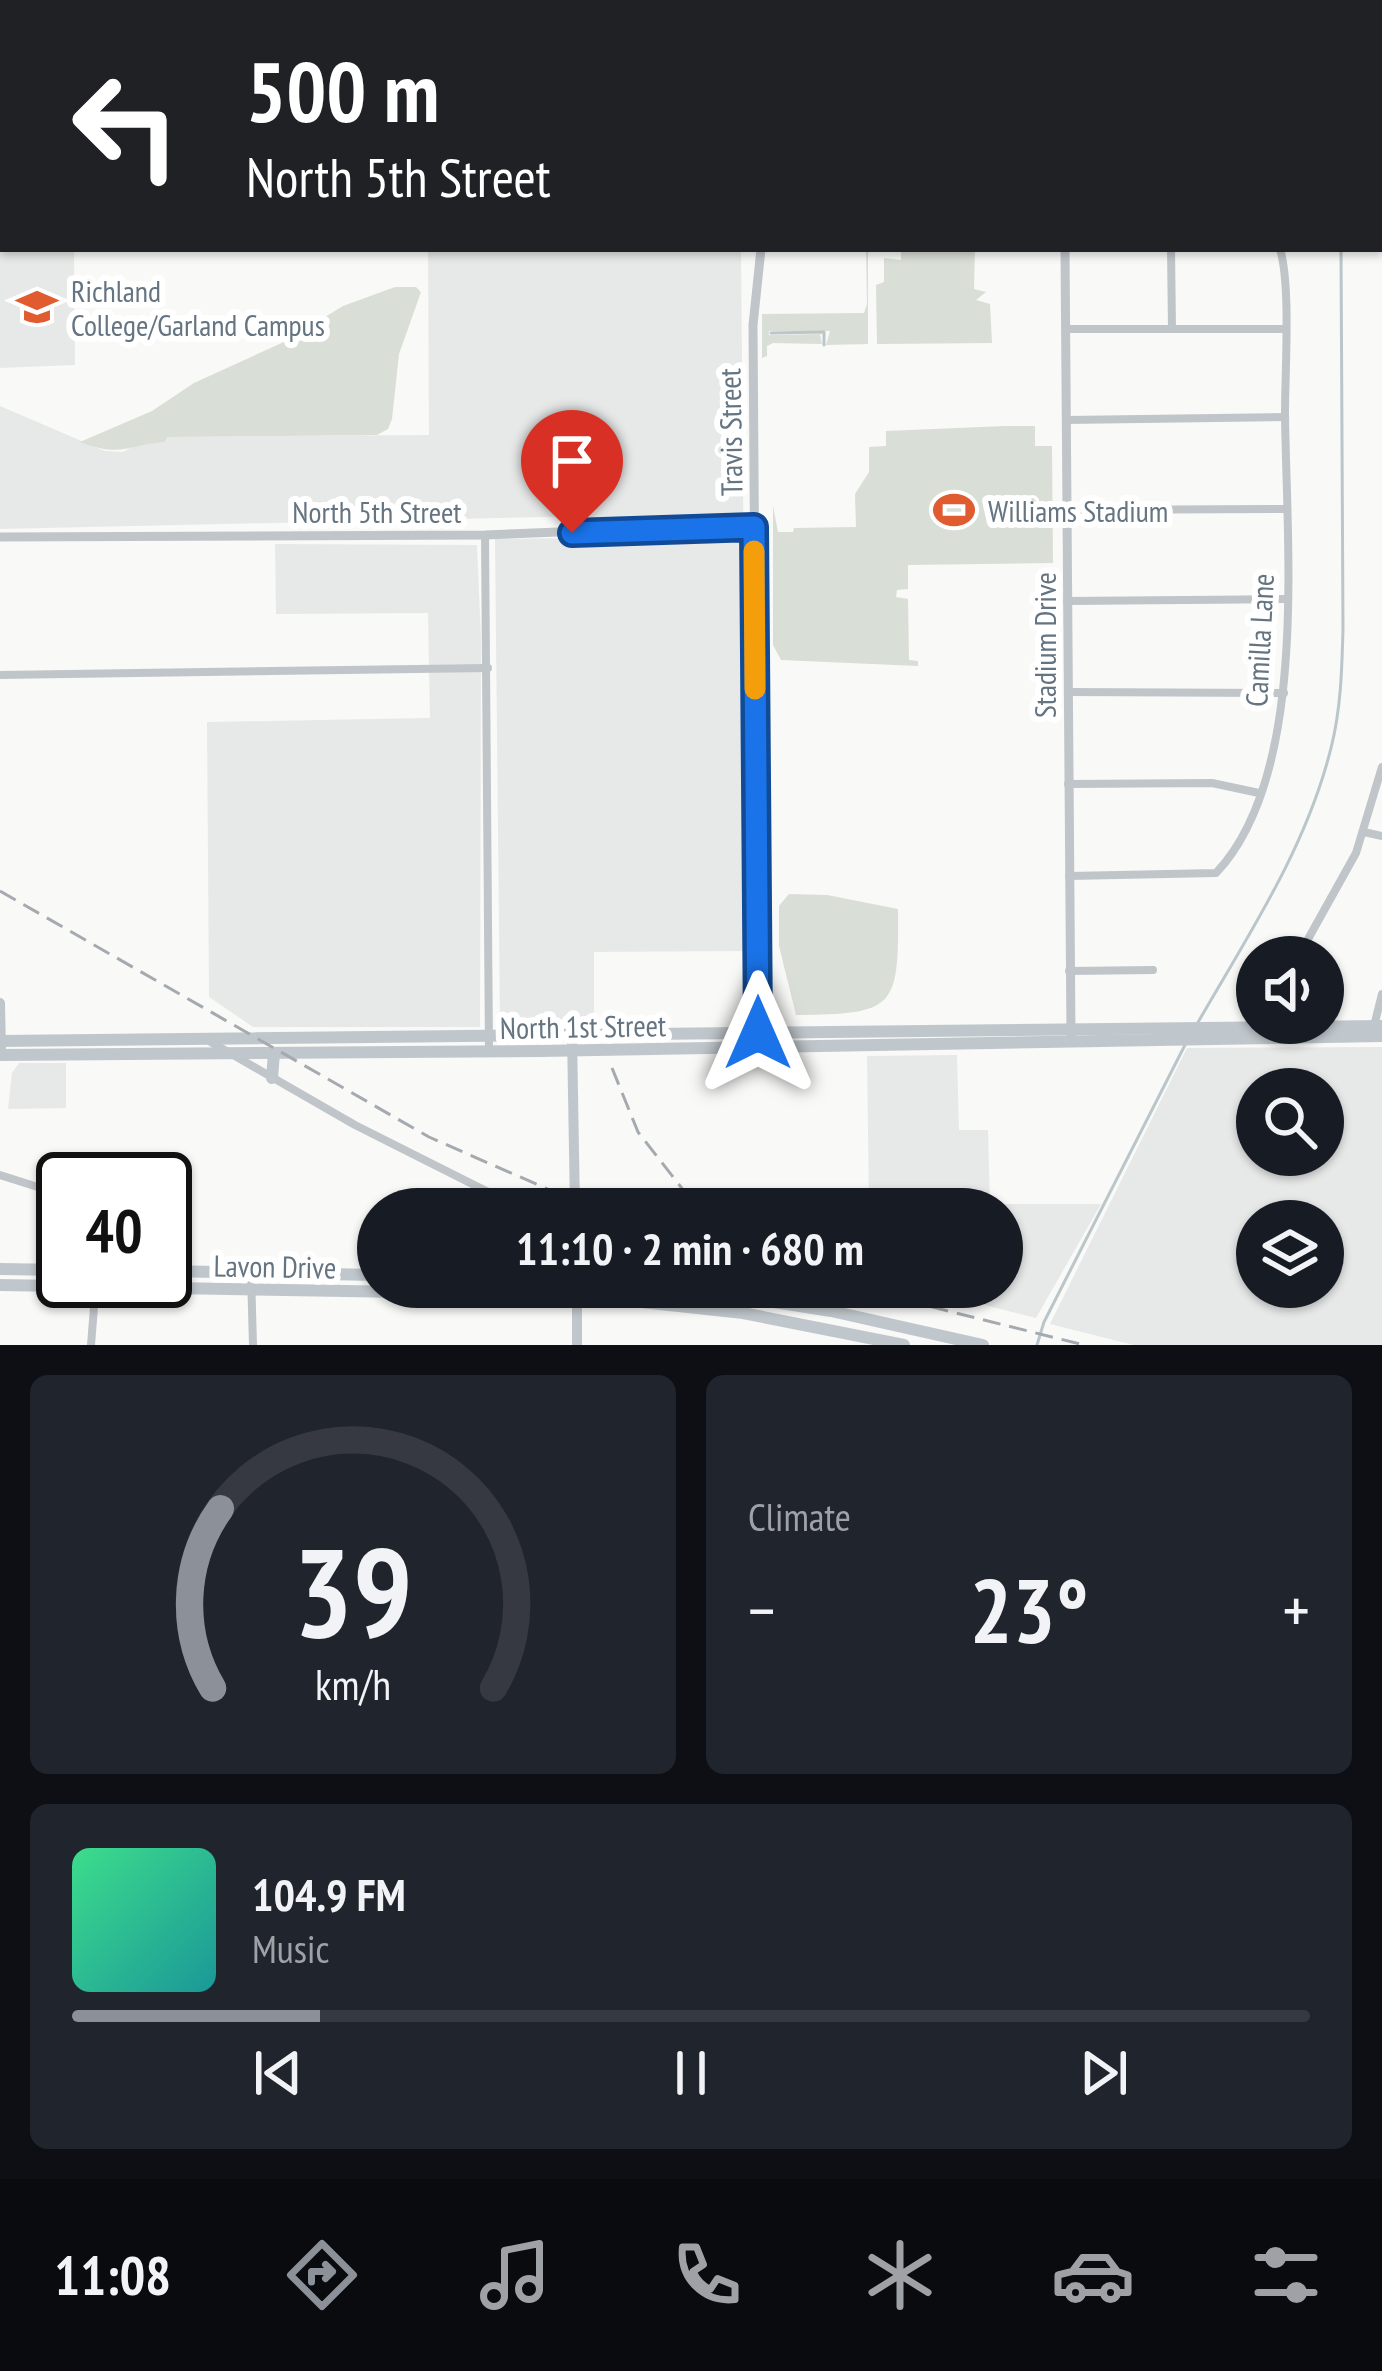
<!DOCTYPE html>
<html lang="en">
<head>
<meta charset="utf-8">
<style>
  :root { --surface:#171b24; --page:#20242c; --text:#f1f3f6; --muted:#9ea1a6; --line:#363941; --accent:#8c9099 }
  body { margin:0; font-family:"PT Sans Narrow",sans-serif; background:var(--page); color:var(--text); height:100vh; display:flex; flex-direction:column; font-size:45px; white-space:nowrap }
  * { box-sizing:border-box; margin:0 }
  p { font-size:39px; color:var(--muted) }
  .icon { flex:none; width:66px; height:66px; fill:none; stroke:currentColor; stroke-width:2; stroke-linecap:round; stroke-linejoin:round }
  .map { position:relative; height:1345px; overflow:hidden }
  .side { display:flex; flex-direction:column; gap:30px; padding:30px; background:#0d0f14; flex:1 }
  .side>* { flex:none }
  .guide { position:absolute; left:0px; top:0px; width:1383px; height:252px; box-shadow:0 3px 9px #0004; background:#202124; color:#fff; overflow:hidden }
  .tools { position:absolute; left:1236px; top:936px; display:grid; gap:24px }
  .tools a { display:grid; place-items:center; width:108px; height:108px; border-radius:50%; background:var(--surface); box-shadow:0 3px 9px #0004; font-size:60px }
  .speed { position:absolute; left:36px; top:1152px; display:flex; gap:24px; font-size:60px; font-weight:700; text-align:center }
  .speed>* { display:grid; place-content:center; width:156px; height:156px; border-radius:50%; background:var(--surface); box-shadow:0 3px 9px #0004; line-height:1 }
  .speed .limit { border:6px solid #111; border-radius:18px; background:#fff; color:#111 }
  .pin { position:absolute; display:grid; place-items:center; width:102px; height:102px; color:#fff; margin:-123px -51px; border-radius:50% 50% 50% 0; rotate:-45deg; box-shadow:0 0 12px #0007 }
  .pin .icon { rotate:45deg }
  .me { position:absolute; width:132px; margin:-66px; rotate:0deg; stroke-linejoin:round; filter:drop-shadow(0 0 9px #0008) }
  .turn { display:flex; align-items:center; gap:42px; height:252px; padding:0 48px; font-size:54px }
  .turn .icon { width:156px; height:156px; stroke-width:2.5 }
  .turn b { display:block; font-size:84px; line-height:102px }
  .big { font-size:90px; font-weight:800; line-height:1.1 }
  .side .widget { flex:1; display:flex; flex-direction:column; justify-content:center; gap:18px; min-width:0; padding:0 42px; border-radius:18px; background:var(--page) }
  .side .dial { align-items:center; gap:0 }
  .dial svg { height:312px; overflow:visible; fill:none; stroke:var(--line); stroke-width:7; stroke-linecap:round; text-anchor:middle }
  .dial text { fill:var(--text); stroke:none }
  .song { display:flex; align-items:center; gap:36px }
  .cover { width:144px; height:144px; border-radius:18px; background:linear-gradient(135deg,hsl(150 70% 55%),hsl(180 70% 35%)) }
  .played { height:12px; border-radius:6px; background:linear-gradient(90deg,var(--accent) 20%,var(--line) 20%) }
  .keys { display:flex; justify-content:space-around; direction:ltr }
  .heat { display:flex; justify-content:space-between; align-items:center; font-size:66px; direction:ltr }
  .side .tiles { flex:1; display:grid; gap:30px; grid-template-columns:1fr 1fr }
  .widget:last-child { grid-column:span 2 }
  .trip { position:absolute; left:357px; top:1188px; width:666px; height:120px; border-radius:60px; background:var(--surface); box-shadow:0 3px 9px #0004; font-weight:800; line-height:120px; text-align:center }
  .tabs { display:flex; height:192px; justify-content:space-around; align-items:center; background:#090b0e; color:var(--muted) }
  .tabs .icon { width:84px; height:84px }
  .tabs .on { color:var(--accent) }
  .tabs b { font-size:54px; color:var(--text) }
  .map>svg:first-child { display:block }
</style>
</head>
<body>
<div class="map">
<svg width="1382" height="1345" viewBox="0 0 1382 1345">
  <rect width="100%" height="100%" fill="#f9f9f7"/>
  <g fill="#e7e8e8" fill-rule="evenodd">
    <path d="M 0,229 L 3,249 L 74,249 L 75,365 L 0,368 Z"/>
    <path d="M 428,249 L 741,249 L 747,951 L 594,952 L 594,1022 L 500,1025 L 495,539 L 590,538 L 590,516 L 0,529 L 0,406 L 105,451 L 123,452 L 135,445 L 165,442 L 166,437 L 429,435 Z"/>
    <path d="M 275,544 L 477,545 L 481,639 L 480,1027 L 253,1027 L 209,997 L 207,722 L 430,718 L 428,613 L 276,614 Z"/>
    <path d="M 1382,1047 L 1382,1345 L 1133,1345 L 1050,1324 L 1187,1048 ZM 1257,1089 L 1323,1089 L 1323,1155 L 1257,1155 ZM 1257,1221 L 1323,1221 L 1323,1287 L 1257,1287 Z"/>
    <path d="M 957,1055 L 959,1130 L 988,1130 L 990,1204 L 1101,1204 L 1036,1318 L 914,1287 L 1002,1287 L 1002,1209 L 869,1209 L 867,1056 Z"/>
    <path d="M 19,1063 L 66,1063 L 66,1108 L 8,1109 L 12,1073 Z"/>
  </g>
  <g fill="#d9ded6">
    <path d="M 866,249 L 868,249 L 868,344 L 826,345 L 830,331 L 769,331 L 769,335 L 820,334 L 822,344 L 773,343 L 767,346 L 767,356 L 762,358 L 762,314 L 864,313 L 867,304 Z"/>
    <path d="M 893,249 L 975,249 L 974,289 L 986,292 L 976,300 L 990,304 L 992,343 L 877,344 L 876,285 L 884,282 L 884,258 L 901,260 L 901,251 Z"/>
    <path d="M 395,287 L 416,287 L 421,292 L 399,354 L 392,419 L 388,429 L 377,435 L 167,437 L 165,442 C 124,445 123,458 80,442 L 152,411 L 194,383 L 286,341 L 343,306 Z"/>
    <path d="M 1005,426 L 1035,426 L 1035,446 L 1052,446 L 1053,563 L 908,565 L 908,589 L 897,590 L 896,597 L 908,599 L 909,660 L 918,661 L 918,666 L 781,660 L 773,645 L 773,506 L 778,532 L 793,532 L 794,528 L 856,527 L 855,494 L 869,472 L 869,447 L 886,446 L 886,431 Z"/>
    <path d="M 789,894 L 827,895 L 898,909 C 899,1009 895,1014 796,1015 L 779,946 L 779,906 Z"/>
  </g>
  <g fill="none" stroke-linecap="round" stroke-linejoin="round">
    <g stroke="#bbc6cb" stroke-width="3">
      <path d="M 771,333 L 824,332 L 824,345"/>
      <path d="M 1197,1024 C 1248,935 1306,849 1331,748 C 1341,709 1342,668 1343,628 L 1341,249"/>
      <path d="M 1037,1345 L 1044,1322 L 1186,1043"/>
    </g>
    <g stroke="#c0c5c9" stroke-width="8">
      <path d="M 64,0 L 64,3"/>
      <path d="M 166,0 L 166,3"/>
      <path d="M 267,0 L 267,3"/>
      <path d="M 369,0 L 369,3"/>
      <path d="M 470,0 L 470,3"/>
      <path d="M 572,0 L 572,3"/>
      <path d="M 674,0 L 674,3"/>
      <path d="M 881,0 L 881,3"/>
      <path d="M 985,0 L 985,3"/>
      <path d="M 1090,0 L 1090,3"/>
      <path d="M 1196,0 L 1196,3"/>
      <path d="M 1294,0 L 1294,3"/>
      <path d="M 1171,249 L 1172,329"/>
      <path d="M 1066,329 L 1285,329"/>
      <path d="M 1066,420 L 1285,417"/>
      <path d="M 1067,510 L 1286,509"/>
      <path d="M 633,529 L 755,527"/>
      <path d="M 485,535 L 489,1052"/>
      <path d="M 1067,601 L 1288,599"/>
      <path d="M 0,675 L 488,668"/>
      <path d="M 1068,692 L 1284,693"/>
      <path d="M 1068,784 L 1212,783 L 1259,793"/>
      <path d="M 1364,832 L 1382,836"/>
      <path d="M 1069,876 L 1216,873 C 1310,774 1286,540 1285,413 C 1285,370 1291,286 1280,249"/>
      <path d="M 1298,957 L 1356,853 L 1382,767"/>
      <path d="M 1069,971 L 1153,970"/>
      <path d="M 1374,1026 L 1382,994"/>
      <path d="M 209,1041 L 355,1125 L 522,1209"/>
      <path d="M 0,1175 L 63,1195"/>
      <path d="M 251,1273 L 253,1345"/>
      <path d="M 91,1345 L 96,1282"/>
    </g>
    <g stroke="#c0c5c9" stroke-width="9">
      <path d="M 778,0 L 778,3"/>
      <path d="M 1065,249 L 1071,1036"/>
      <path d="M 0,537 L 485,535 L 633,529"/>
      <path d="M 758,1046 L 753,325 L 761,249"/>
    </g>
    <g stroke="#c0c7cc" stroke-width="10">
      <path d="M 1380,189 L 1382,189"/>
      <path d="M 1380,205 L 1382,205"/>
      <path d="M 0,210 L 3,210"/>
      <path d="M 0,222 L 3,222"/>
      <path d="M 0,1003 L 1,1048"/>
      <path d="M 572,1035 L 575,1209"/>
      <path d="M 577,1287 L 577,1345"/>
    </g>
    <g stroke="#c0c7cc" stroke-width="12">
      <path d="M 0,1041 L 1382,1026"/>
      <path d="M 0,1055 L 541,1051 L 1382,1036"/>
      <path d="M 272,1078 L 274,1053"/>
      <path d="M 0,1269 L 63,1270"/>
      <path d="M 165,1271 L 378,1275"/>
      <path d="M 0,1285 L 577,1295 L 743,1313 L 904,1345"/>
      <path d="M 679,1287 L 831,1311 L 983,1345"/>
    </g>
    <g stroke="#a4aab0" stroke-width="3" stroke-dasharray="18 9" stroke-linecap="butt">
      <path d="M 0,891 L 429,1137 L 593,1209"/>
      <path d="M 612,1068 L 638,1132 L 698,1209"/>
      <path d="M 852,1287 L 1084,1345"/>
    </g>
  </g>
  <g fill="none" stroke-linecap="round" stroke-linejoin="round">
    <g stroke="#114b97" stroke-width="30">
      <path id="route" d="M 572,533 L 754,527 L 758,1033"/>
    </g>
    <use href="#route" stroke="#1a73e8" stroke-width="21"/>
    <path stroke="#f59e0b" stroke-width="21" d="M 754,551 L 755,689"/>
  </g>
  <defs>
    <g id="university-bare" transform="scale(3.24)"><path d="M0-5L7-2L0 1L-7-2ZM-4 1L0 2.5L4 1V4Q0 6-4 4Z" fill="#e05c30" stroke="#fff" stroke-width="2.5" paint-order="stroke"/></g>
    <g id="stadium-bare" transform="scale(3.24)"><path d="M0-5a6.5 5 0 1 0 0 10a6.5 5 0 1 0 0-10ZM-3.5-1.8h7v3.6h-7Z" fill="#e05c30" stroke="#fff" stroke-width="2.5" paint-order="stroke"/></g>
  </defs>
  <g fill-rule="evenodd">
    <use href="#university-bare" x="37" y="307"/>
    <use href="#stadium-bare" x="954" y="510"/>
  </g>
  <g text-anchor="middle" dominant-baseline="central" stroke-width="12" stroke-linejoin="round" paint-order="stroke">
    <g font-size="30" fill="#657481" stroke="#fff" text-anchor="start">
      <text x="71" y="290">Richland<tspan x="71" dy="34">College/Garland Campus</tspan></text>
      <text x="988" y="510">Williams Stadium</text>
    </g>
    <g font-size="30" fill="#657481" stroke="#fff">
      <text transform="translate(730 432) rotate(-91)">Travis Street</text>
      <text x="377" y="511">North 5th Street</text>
      <text transform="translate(1259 640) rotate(-87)">Camilla Lane</text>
      <text transform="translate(1044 645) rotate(-90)">Stadium Drive</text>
      <text transform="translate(583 1026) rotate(-1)">North 1st Street</text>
      <text transform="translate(275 1266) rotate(1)">Lavon Drive</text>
    </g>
  </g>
</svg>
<div class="tools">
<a><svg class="icon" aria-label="sound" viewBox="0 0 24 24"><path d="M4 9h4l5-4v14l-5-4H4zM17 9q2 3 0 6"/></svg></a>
<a><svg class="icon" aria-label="search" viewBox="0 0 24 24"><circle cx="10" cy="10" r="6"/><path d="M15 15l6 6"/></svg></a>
<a><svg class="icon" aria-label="layers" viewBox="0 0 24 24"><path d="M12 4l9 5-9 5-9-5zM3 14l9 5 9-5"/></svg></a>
</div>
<div class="speed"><div class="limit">40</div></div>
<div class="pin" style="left:572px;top:533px;background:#d93025"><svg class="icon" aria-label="arrive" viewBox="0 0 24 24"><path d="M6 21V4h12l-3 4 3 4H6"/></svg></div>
<svg class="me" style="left:758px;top:1033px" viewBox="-20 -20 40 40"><path d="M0-17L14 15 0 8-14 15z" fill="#1a73e8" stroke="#fff" stroke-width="4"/></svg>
<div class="trip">11:10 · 2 min · 680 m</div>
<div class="guide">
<div class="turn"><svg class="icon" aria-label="left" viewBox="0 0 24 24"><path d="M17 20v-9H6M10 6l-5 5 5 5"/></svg><div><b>500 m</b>North 5th Street</div></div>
</div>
</div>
<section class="side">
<div class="tiles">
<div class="widget dial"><svg viewBox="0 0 100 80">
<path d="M14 69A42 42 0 1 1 86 69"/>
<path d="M14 69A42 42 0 0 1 16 23" stroke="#8c9099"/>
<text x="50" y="56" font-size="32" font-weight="700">39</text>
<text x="50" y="72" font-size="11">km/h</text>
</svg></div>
<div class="widget"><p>Climate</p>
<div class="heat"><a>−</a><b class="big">23°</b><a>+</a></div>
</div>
<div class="widget">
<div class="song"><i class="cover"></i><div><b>104.9 FM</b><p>Music</p></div></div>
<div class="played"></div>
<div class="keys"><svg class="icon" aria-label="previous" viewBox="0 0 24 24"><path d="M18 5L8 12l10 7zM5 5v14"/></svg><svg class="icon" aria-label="pause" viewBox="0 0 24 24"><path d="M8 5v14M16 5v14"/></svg><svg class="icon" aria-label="next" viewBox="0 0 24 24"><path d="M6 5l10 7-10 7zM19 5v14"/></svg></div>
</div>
</div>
</section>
<nav class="tabs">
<b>11:08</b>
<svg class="icon on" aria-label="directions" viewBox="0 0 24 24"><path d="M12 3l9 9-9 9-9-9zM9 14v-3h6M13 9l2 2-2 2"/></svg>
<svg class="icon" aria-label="music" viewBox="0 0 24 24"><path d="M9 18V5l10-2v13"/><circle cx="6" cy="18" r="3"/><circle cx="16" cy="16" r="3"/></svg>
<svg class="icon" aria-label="phone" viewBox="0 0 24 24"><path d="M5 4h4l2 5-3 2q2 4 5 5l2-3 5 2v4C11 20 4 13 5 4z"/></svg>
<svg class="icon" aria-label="climate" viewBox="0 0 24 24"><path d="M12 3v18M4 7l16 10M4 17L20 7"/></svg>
<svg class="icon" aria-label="car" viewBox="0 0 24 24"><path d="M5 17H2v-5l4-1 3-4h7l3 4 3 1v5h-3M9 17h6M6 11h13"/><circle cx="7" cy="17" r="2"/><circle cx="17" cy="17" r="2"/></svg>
<svg class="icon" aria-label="filters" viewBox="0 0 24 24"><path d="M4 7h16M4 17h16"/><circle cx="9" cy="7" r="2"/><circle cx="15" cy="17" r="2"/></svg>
</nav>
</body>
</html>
